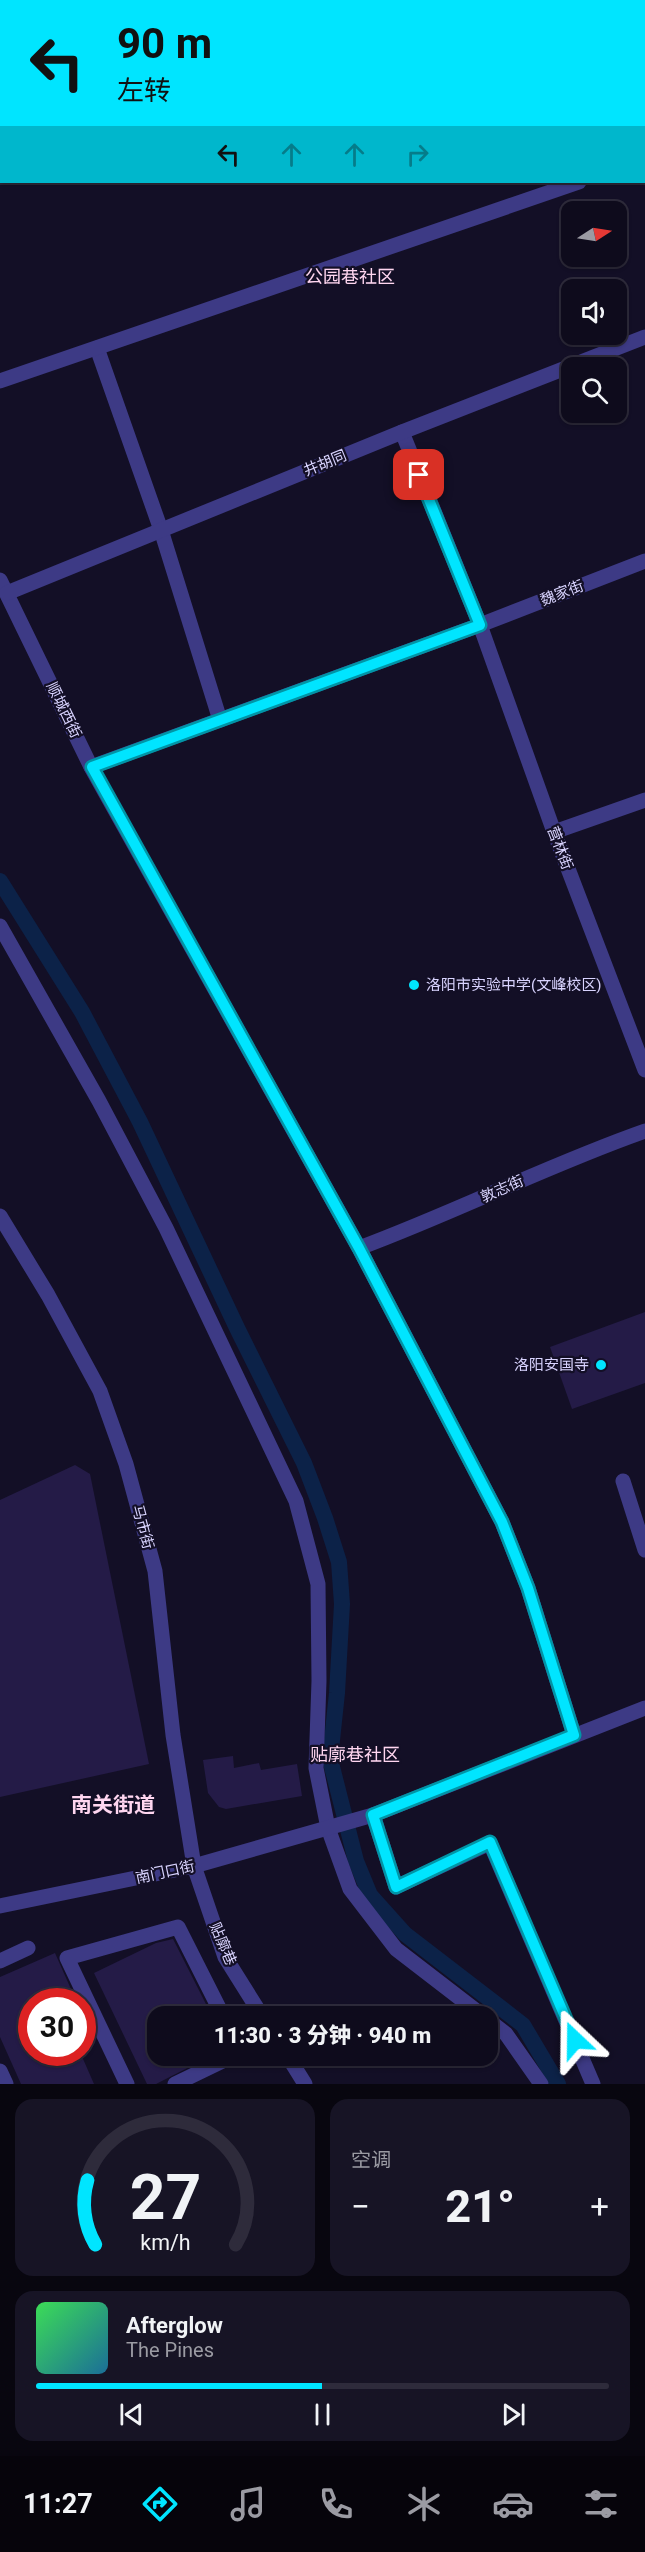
<!DOCTYPE html>
<html lang="zh">
<head>
<meta charset="utf-8">
<style>
  :root { --surface:#0e0b1c; --page:#171425; --text:#f1f3f6; --muted:#9b9ba3; --line:#2e2b3b; --accent:#00e5ff }
  body { margin:0; font-family:Roboto,"Noto Sans SC",sans-serif; background:var(--page); color:var(--text); height:100vh; display:flex; flex-direction:column; font-size:22px; white-space:nowrap }
  * { box-sizing:border-box; margin:0 }
  p { font-size:20px; color:var(--muted) }
  .icon { flex:none; width:33px; height:33px; fill:none; stroke:currentColor; stroke-width:2; stroke-linecap:round; stroke-linejoin:round }
  .map { position:relative; height:2084px; overflow:hidden }
  .sheet { display:flex; flex-direction:column; gap:15px; padding:15px; background:#08060f; flex:1 }
  .sheet>* { flex:none }
  .guide { position:absolute; left:0px; top:0px; width:645px; height:183px; box-shadow:0 2px 4px #0004,0 0 0 2px var(--line); background:#00e5ff; color:#111; overflow:hidden }
  .needle { width:39px; rotate:78deg }
  .controls { position:absolute; left:561px; top:201px; display:grid; gap:12px }
  .controls a { display:grid; place-items:center; width:66px; height:66px; border-radius:12px; background:var(--surface); box-shadow:0 2px 4px #0004,0 0 0 2px var(--line); font-size:30px }
  .speed { position:absolute; left:18px; top:1988px; display:flex; gap:12px; font-size:30px; font-weight:700; text-align:center }
  .speed>* { display:grid; place-content:center; width:78px; height:78px; border-radius:50%; background:var(--surface); box-shadow:0 2px 4px #0004,0 0 0 2px var(--line); line-height:1 }
  .speed .limit { border:9px solid #d22; background:#fff; color:#111 }
  .pin { position:absolute; display:grid; place-items:center; width:51px; height:51px; color:#fff; margin:-26px; border-radius:12px; box-shadow:0 3px 9px #0006 }
  .me { position:absolute; width:66px; margin:-33px; rotate:337deg; stroke-linejoin:round; filter:drop-shadow(0 0 4px #0008) }
  .turn { display:flex; align-items:center; gap:21px; height:126px; padding:0 18px; font-size:27px }
  .turn .icon { width:78px; height:78px; stroke-width:2.5 }
  .turn b { display:block; font-size:42px; line-height:51px }
  .lanes { display:flex; align-items:center; height:57px; padding:0 18px; background:#0003; justify-content:center; gap:30px; direction:ltr }
  .lanes .off { opacity:.35 }
  .big { font-size:45px; font-weight:800; line-height:1.1 }
  .sheet .widget { flex:1; display:flex; flex-direction:column; justify-content:center; gap:9px; min-width:0; padding:0 21px; border-radius:18px; background:var(--page) }
  .sheet .dial { align-items:center; gap:0 }
  .dial svg { height:156px; overflow:visible; fill:none; stroke:var(--line); stroke-width:7; stroke-linecap:round; text-anchor:middle }
  .dial text { fill:var(--text); stroke:none }
  .song { display:flex; align-items:center; gap:18px }
  .cover { width:72px; height:72px; border-radius:9px; background:linear-gradient(135deg,hsl(130 70% 55%),hsl(200 70% 35%)) }
  .played { height:6px; border-radius:3px; background:linear-gradient(90deg,var(--accent) 50%,var(--line) 50%) }
  .keys { display:flex; justify-content:space-around; direction:ltr }
  .heat { display:flex; justify-content:space-between; align-items:center; font-size:33px; direction:ltr }
  .sheet .tiles { flex:1; display:grid; gap:15px; grid-template-columns:1fr 1fr }
  .widget:last-child { grid-column:span 2 }
  .trip { position:absolute; left:147px; top:2006px; width:351px; height:60px; border-radius:18px; background:var(--surface); box-shadow:0 2px 4px #0004,0 0 0 2px var(--line); font-weight:800; line-height:60px; text-align:center }
  .menu { display:flex; height:96px; justify-content:space-around; align-items:center; background:#06040b; color:var(--muted) }
  .menu .icon { width:42px; height:42px }
  .menu .active { color:var(--accent) }
  .menu b { font-size:27px; color:var(--text) }
  .map>svg:first-child { display:block }
</style>
</head>
<body>
<div class="map">
<svg width="645" height="2084" viewBox="0 0 645 2084">
  <rect width="100%" height="100%" fill="#130f26"/>
  <g fill="none" stroke-linecap="round" stroke-linejoin="round">
    <path stroke="#0c2248" stroke-width="16" d="M 0,881 L 82,1012 L 140,1122 L 237,1328 L 304,1463 L 325,1518 L 339,1562 L 342,1604 L 337,1693 L 330,1759 L 356,1861 L 370,1895 L 405,1934 L 523,2025 L 558,2084"/>
  </g>
  <g fill="#241b47">
    <path d="M 645,1312 L 645,1383 L 572,1409 L 550,1347 Z"/>
    <path d="M 75,1465 L 90,1474 L 149,1764 L 0,1797 L 0,1500 Z"/>
    <path d="M 233,1756 L 234,1768 L 259,1763 L 261,1770 L 297,1764 L 302,1796 L 226,1809 L 219,1807 L 208,1793 L 203,1760 Z"/>
    <path d="M 173,1939 L 212,2016 L 158,2016 L 158,2055 L 213,2055 L 156,2084 L 147,2084 L 94,1973 L 156,1943 Z"/>
    <path d="M 55,1953 L 74,1996 L 62,2001 L 32,2001 L 32,2052 L 80,2052 L 94,2084 L 21,2084 L 0,2037 L 0,1977 Z"/>
  </g>
  <g fill="none" stroke-linecap="round" stroke-linejoin="round">
    <g stroke="#3d3a85" stroke-width="15">
      <path d="M 379,0 L 380,2"/>
      <path d="M 397,2 L 402,0"/>
      <path d="M 0,151 L 2,151"/>
      <path d="M 644,159 L 645,159"/>
      <path d="M 97,348 L 161,530 L 220,720"/>
      <path d="M 0,381 L 579,182"/>
      <path d="M 402,432 L 480,625 L 554,832 L 645,1070"/>
      <path d="M 0,580 L 91,767 L 359,1248 L 502,1522 L 528,1588 L 574,1735"/>
      <path d="M 7,593 L 402,432 L 645,337"/>
      <path d="M 91,767 L 480,625 L 645,561"/>
      <path d="M 554,832 L 645,800"/>
      <path d="M 0,926 L 99,1101 L 166,1228 L 296,1501 L 318,1584 L 319,1681 L 316,1768 L 328,1828 L 350,1889 L 396,1949 L 483,2016"/>
      <path d="M 0,1216 L 48,1295 L 100,1391 L 126,1464 L 155,1571 L 173,1735 L 194,1866 L 225,1957 L 262,2016"/>
      <path d="M 359,1248 C 456,1212 548,1165 645,1131"/>
      <path d="M 623,1481 L 645,1550"/>
      <path d="M 373,1815 L 396,1887 L 490,1843 L 593,2084"/>
      <path d="M 0,1906 L 194,1866 L 373,1815 L 645,1708"/>
      <path d="M 0,1961 L 28,1948"/>
      <path d="M 488,2020 L 506,2034 L 541,2084"/>
      <path d="M 287,2055 L 305,2084"/>
      <path d="M 0,2071 L 6,2084"/>
      <path d="M 127,2084 L 67,1958 L 178,1927 L 223,2016"/>
      <path d="M 175,2084 L 235,2055"/>
    </g>
  </g>
  <g fill="none" stroke-linecap="round" stroke-linejoin="round">
    <g stroke="#0095a6" stroke-width="15">
      <path id="route" d="M 419,475 L 480,625 L 92,767 L 359,1248 L 502,1522 L 528,1588 L 574,1735 L 373,1815 L 396,1887 L 490,1842 L 575,2040"/>
    </g>
    <use href="#route" stroke="#00e5ff" stroke-width="10"/>
  </g>
  <g fill="#00e5ff" stroke="#130f26" stroke-width="2">
    <circle cx="414" cy="985" r="6"/>
    <circle cx="601" cy="1365" r="6"/>
  </g>
  <g text-anchor="middle" dominant-baseline="central" stroke-width="4.5" stroke-linejoin="round" paint-order="stroke">
    <g font-size="15" fill="#d9d4ff" stroke="#130f26">
      <text transform="translate(325 463) rotate(-22)">井胡同</text>
      <text transform="translate(562 593) rotate(-21)">魏家街</text>
      <text transform="translate(64 710) rotate(64)">顺城西街</text>
      <text transform="translate(560 848) rotate(69)">营林街</text>
      <text transform="translate(502 1189) rotate(-24)">敦志街</text>
      <text transform="translate(143 1527) rotate(75)">马市街</text>
      <text transform="translate(165 1872) rotate(-12)">南门口街</text>
      <text transform="translate(223 1944) rotate(67)">贴廓巷</text>
    </g>
    <g font-size="15" fill="#d9d4ff" stroke="#130f26" text-anchor="start">
      <text x="426" y="985">洛阳市实验中学(文峰校区)</text>
      <text x="589" y="1365" text-anchor="end">洛阳安国寺</text>
    </g>
    <g font-size="18" fill="#ffd6f0" stroke="#130f26">
      <text x="350" y="276">公园巷社区</text>
      <text x="355" y="1754">贴廓巷社区</text>
    </g>
    <g font-size="21" font-weight="bold" fill="#ffd6f0" stroke="#130f26">
      <text x="113" y="1805">南关街道</text>
    </g>
  </g>
</svg>
<div class="controls">
<a><svg class="needle" viewBox="-14 -14 28 28"><path d="M0-13l5 13h-10z" fill="#e53935"/><path d="M0 13l5-13h-10z" fill="#9b9ba3"/></svg></a>
<a><svg class="icon" aria-label="sound" viewBox="0 0 24 24"><path d="M4 9h4l5-4v14l-5-4H4zM17 9q2 3 0 6"/></svg></a>
<a><svg class="icon" aria-label="search" viewBox="0 0 24 24"><circle cx="10" cy="10" r="6"/><path d="M15 15l6 6"/></svg></a>
</div>
<div class="speed"><div class="limit">30</div></div>
<div class="pin" style="left:419px;top:475px;background:#d93025"><svg class="icon" aria-label="arrive" viewBox="0 0 24 24"><path d="M6 21V4h12l-3 4 3 4H6"/></svg></div>
<svg class="me" style="left:575px;top:2040px" viewBox="-20 -20 40 40"><path d="M0-17L14 15 0 8-14 15z" fill="#00e5ff" stroke="#fff" stroke-width="4"/></svg>
<div class="trip">11:30 · 3 分钟 · 940 m</div>
<div class="guide">
<div class="turn"><svg class="icon" aria-label="left" viewBox="0 0 24 24"><path d="M17 20v-9H6M10 6l-5 5 5 5"/></svg><div><b>90 m</b>左转</div></div>
<div class="lanes"><svg class="icon" aria-label="left" viewBox="0 0 24 24"><path d="M17 20v-9H6M10 6l-5 5 5 5"/></svg><svg class="icon off" aria-label="ahead" viewBox="0 0 24 24"><path d="M12 20V5M6 11l6-6 6 6"/></svg><svg class="icon off" aria-label="ahead" viewBox="0 0 24 24"><path d="M12 20V5M6 11l6-6 6 6"/></svg><svg class="icon off" aria-label="right" viewBox="0 0 24 24"><path d="M7 20v-9h11M14 6l5 5-5 5"/></svg></div>
</div>
</div>
<section class="sheet">
<div class="tiles">
<div class="widget dial"><svg viewBox="0 0 100 80">
<path d="M14 69A42 42 0 1 1 86 69"/>
<path d="M14 69A42 42 0 0 1 10 36" stroke="#00e5ff"/>
<text x="50" y="56" font-size="32" font-weight="700">27</text>
<text x="50" y="72" font-size="11">km/h</text>
</svg></div>
<div class="widget"><p>空调</p>
<div class="heat"><a>−</a><b class="big">21°</b><a>+</a></div>
</div>
<div class="widget">
<div class="song"><i class="cover"></i><div><b>Afterglow</b><p>The Pines</p></div></div>
<div class="played"></div>
<div class="keys"><svg class="icon" aria-label="previous" viewBox="0 0 24 24"><path d="M18 5L8 12l10 7zM5 5v14"/></svg><svg class="icon" aria-label="pause" viewBox="0 0 24 24"><path d="M8 5v14M16 5v14"/></svg><svg class="icon" aria-label="next" viewBox="0 0 24 24"><path d="M6 5l10 7-10 7zM19 5v14"/></svg></div>
</div>
</div>
</section>
<nav class="menu">
<b>11:27</b>
<svg class="icon active" aria-label="directions" viewBox="0 0 24 24"><path d="M12 3l9 9-9 9-9-9zM9 14v-3h6M13 9l2 2-2 2"/></svg>
<svg class="icon" aria-label="music" viewBox="0 0 24 24"><path d="M9 18V5l10-2v13"/><circle cx="6" cy="18" r="3"/><circle cx="16" cy="16" r="3"/></svg>
<svg class="icon" aria-label="phone" viewBox="0 0 24 24"><path d="M5 4h4l2 5-3 2q2 4 5 5l2-3 5 2v4C11 20 4 13 5 4z"/></svg>
<svg class="icon" aria-label="climate" viewBox="0 0 24 24"><path d="M12 3v18M4 7l16 10M4 17L20 7"/></svg>
<svg class="icon" aria-label="car" viewBox="0 0 24 24"><path d="M5 17H2v-5l4-1 3-4h7l3 4 3 1v5h-3M9 17h6M6 11h13"/><circle cx="7" cy="17" r="2"/><circle cx="17" cy="17" r="2"/></svg>
<svg class="icon" aria-label="filters" viewBox="0 0 24 24"><path d="M4 7h16M4 17h16"/><circle cx="9" cy="7" r="2"/><circle cx="15" cy="17" r="2"/></svg>
</nav>
</body>
</html>
